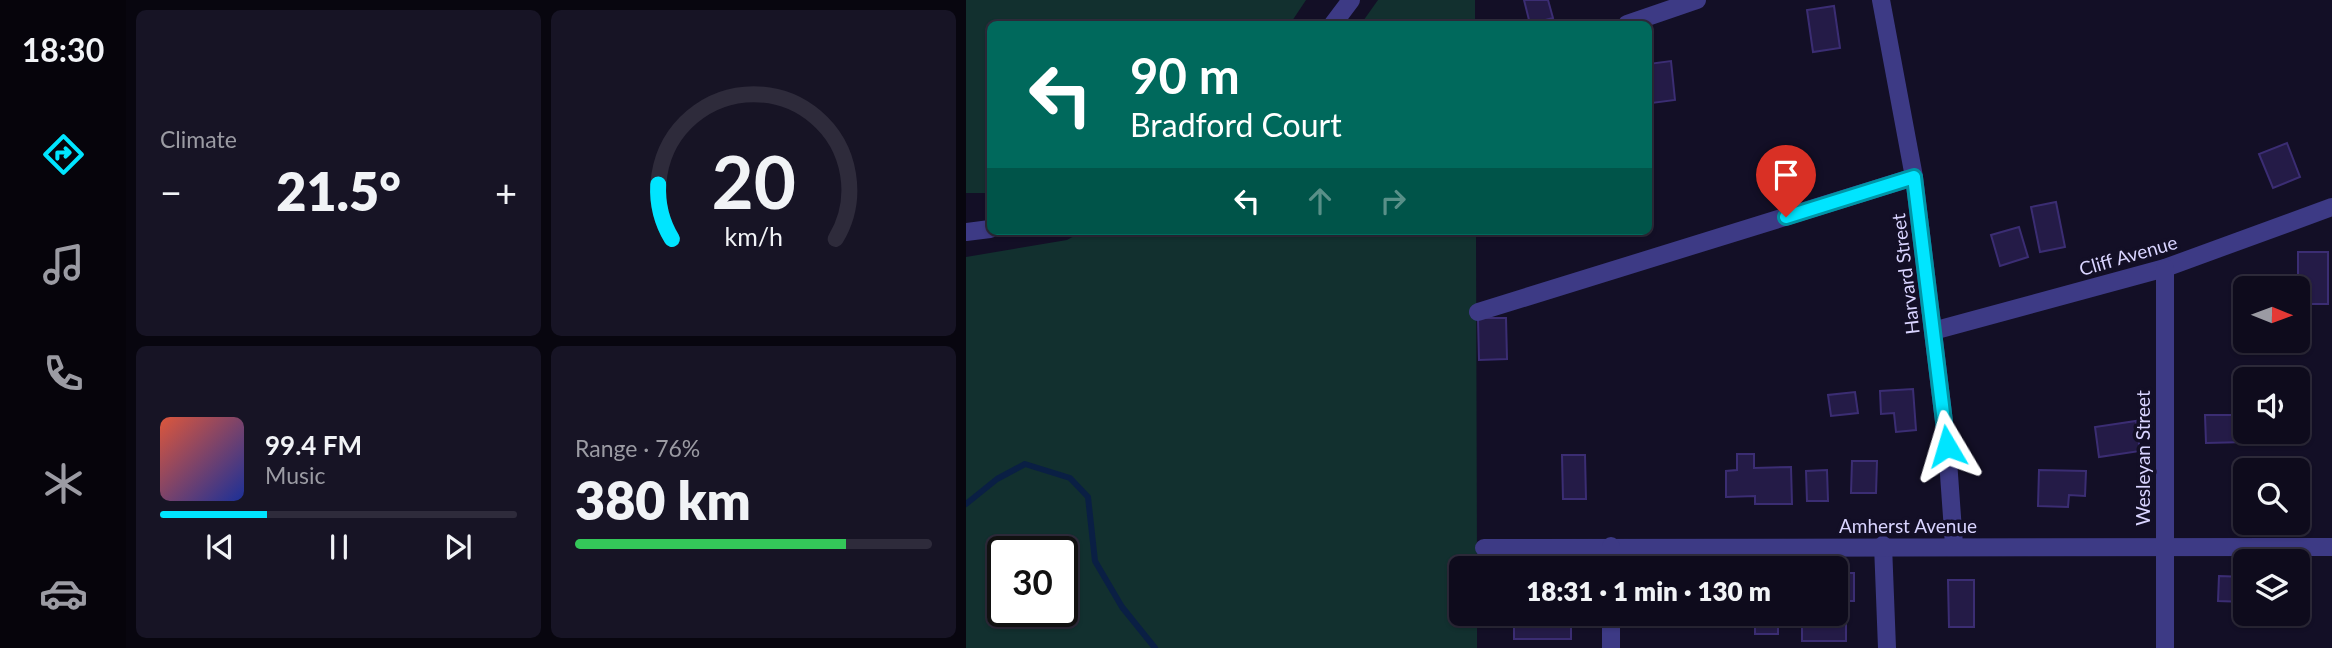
<!DOCTYPE html>
<html lang="en">
<head>
<meta charset="utf-8">
<style>
  :root { --surface:#0e0b1c; --page:#171425; --text:#f1f3f6; --muted:#9b9ba3; --line:#2e2b3b; --accent:#00e5ff }
  body { margin:0; font-family:Lato,sans-serif; background:var(--page); color:var(--text); height:100vh; display:flex; flex-direction:column; font-size:26px; white-space:nowrap }
  * { box-sizing:border-box; margin:0 }
  p { font-size:23px; color:var(--muted) }
  .icon { flex:none; width:38px; height:38px; fill:none; stroke:currentColor; stroke-width:2; stroke-linecap:round; stroke-linejoin:round }
  .map { position:relative; flex:1; overflow:hidden }
  .panel { display:flex; flex-direction:column; gap:10px; padding:10px; background:#08060f; width:840px }
  .panel>* { flex:none }
  .hud { position:absolute; left:21px; top:21px; width:665px; height:214px; border-radius:10px; box-shadow:0 2px 5px #0004,0 0 0 2px var(--line); background:#00695c; color:#fff; overflow:hidden }
  .needle { width:46px; rotate:91deg }
  .fabs { position:absolute; left:1267px; top:276px; display:grid; gap:14px }
  .fabs a { display:grid; place-items:center; width:77px; height:77px; border-radius:10px; background:var(--surface); box-shadow:0 2px 5px #0004,0 0 0 2px var(--line); font-size:35px }
  .speed { position:absolute; left:21px; top:536px; display:flex; gap:14px; font-size:35px; font-weight:700; text-align:center }
  .speed>* { display:grid; place-content:center; width:91px; height:91px; border-radius:50%; background:var(--surface); box-shadow:0 2px 5px #0004,0 0 0 2px var(--line); line-height:1 }
  .speed .limit { border:4px solid #111; border-radius:10px; background:#fff; color:#111 }
  .pin { position:absolute; display:grid; place-items:center; width:60px; height:60px; color:#fff; margin:-72px -30px; border-radius:50% 50% 50% 0; rotate:-45deg; box-shadow:0 0 7px #0007 }
  .pin .icon { rotate:45deg }
  .me { position:absolute; width:77px; margin:-38px; rotate:353deg; stroke-linejoin:round; filter:drop-shadow(0 0 5px #0008) }
  .turn { display:flex; align-items:center; gap:24px; height:147px; padding:0 28px; font-size:32px }
  .turn .icon { width:91px; height:91px; stroke-width:2.5 }
  .turn b { display:block; font-size:49px; line-height:60px }
  .lanes { display:flex; align-items:center; height:66px; padding:0 28px; background:#0003; justify-content:center; gap:35px; direction:ltr }
  .lanes .off { opacity:.35 }
  .big { font-size:52px; font-weight:800; line-height:1.1 }
  .panel .tile { flex:1; display:flex; flex-direction:column; justify-content:center; gap:10px; min-width:0; padding:0 24px; border-radius:10px; background:var(--page) }
  .panel .dial { align-items:center; gap:0 }
  .dial svg { height:182px; overflow:visible; fill:none; stroke:var(--line); stroke-width:7; stroke-linecap:round; text-anchor:middle }
  .dial text { fill:var(--text); stroke:none }
  .song { display:flex; align-items:center; gap:21px }
  .cover { width:84px; height:84px; border-radius:10px; background:linear-gradient(135deg,hsl(10 70% 55%),hsl(230 70% 35%)) }
  .played { height:7px; border-radius:4px; background:linear-gradient(90deg,var(--accent) 30%,var(--line) 30%) }
  .keys { display:flex; justify-content:space-around; direction:ltr }
  .heat { display:flex; justify-content:space-between; align-items:center; font-size:38px; direction:ltr }
  .charge { height:10px; border-radius:5px; background:linear-gradient(90deg,#34c759 76%,var(--line) 0) }
  .panel .tiles { flex:1; display:grid; gap:10px; grid-template-columns:repeat(2,1fr) }
  .trip { position:absolute; left:483px; top:556px; width:399px; height:70px; border-radius:10px; background:var(--surface); box-shadow:0 2px 5px #0004,0 0 0 2px var(--line); font-weight:800; line-height:70px; text-align:center }
  main { display:flex; flex:1; min-height:0 }
  .dock { display:flex; flex-direction:column; width:126px; justify-content:space-around; align-items:center; background:#06040b; color:var(--muted) }
  .dock .icon { width:49px; height:49px }
  .dock .selected { color:var(--accent) }
  .dock b { font-size:32px; color:var(--text) }
  .map>svg:first-child { display:block }
</style>
</head>
<body>
<main>
<nav class="dock">
<b>18:30</b>
<svg class="icon selected" aria-label="directions" viewBox="0 0 24 24"><path d="M12 3l9 9-9 9-9-9zM9 14v-3h6M13 9l2 2-2 2"/></svg>
<svg class="icon" aria-label="music" viewBox="0 0 24 24"><path d="M9 18V5l10-2v13"/><circle cx="6" cy="18" r="3"/><circle cx="16" cy="16" r="3"/></svg>
<svg class="icon" aria-label="phone" viewBox="0 0 24 24"><path d="M5 4h4l2 5-3 2q2 4 5 5l2-3 5 2v4C11 20 4 13 5 4z"/></svg>
<svg class="icon" aria-label="climate" viewBox="0 0 24 24"><path d="M12 3v18M4 7l16 10M4 17L20 7"/></svg>
<svg class="icon" aria-label="car" viewBox="0 0 24 24"><path d="M5 17H2v-5l4-1 3-4h7l3 4 3 1v5h-3M9 17h6M6 11h13"/><circle cx="7" cy="17" r="2"/><circle cx="17" cy="17" r="2"/></svg>
</nav>
<section class="panel">
<div class="tiles">
<div class="tile"><p>Climate</p>
<div class="heat"><a>−</a><b class="big">21.5°</b><a>+</a></div>
</div>
<div class="tile dial"><svg viewBox="0 0 100 80">
<path d="M14 69A42 42 0 1 1 86 69"/>
<path d="M14 69A42 42 0 0 1 8 45" stroke="#00e5ff"/>
<text x="50" y="56" font-size="32" font-weight="700">20</text>
<text x="50" y="72" font-size="11">km/h</text>
</svg></div>
<div class="tile">
<div class="song"><i class="cover"></i><div><b>99.4 FM</b><p>Music</p></div></div>
<div class="played"></div>
<div class="keys"><svg class="icon" aria-label="previous" viewBox="0 0 24 24"><path d="M18 5L8 12l10 7zM5 5v14"/></svg><svg class="icon" aria-label="pause" viewBox="0 0 24 24"><path d="M8 5v14M16 5v14"/></svg><svg class="icon" aria-label="next" viewBox="0 0 24 24"><path d="M6 5l10 7-10 7zM19 5v14"/></svg></div>
</div>
<div class="tile"><p>Range · 76%</p><b class="big">380 km</b><div class="charge"></div></div>
</div>
</section>
<div class="map">
<svg width="1366" height="648" viewBox="0 0 1366 648">
  <rect width="100%" height="100%" fill="#130f26"/>
  <g fill="#12302f" fill-rule="evenodd">
    <path d="M 0,0 L 340,0 L 324,24 L 24,24 L 24,193 L 0,193 Z"/>
    <path d="M 412,0 L 509,0 L 509,24 L 395,24 Z"/>
    <path d="M 117,231 L 510,231 L 511,569 L 495,569 L 495,614 L 511,614 L 511,648 L 0,648 L 0,257 L 101,240 ZM 37,551 L 96,551 L 96,611 L 37,611 Z"/>
  </g>
  <g fill="none" stroke-linecap="round" stroke-linejoin="round">
    <path stroke="#0a1f44" stroke-width="6" d="M 0,504 L 31,479 L 59,464 L 104,478 L 122,497 L 129,561 L 156,607 L 189,648"/>
  </g>
  <g fill="#241b47" stroke="#3b2d73" stroke-width="2">
    <path d="M 558,0 L 582,0 L 587,18 L 564,24 Z"/>
    <path d="M 868,6 L 874,48 L 847,52 L 841,10 Z"/>
    <path d="M 705,61 L 709,100 L 686,103 L 682,64 Z"/>
    <path d="M 1321,143 L 1334,177 L 1307,188 L 1293,154 Z"/>
    <path d="M 1090,202 L 1099,247 L 1074,252 L 1065,207 Z"/>
    <path d="M 1053,227 L 1062,257 L 1034,266 L 1025,235 Z"/>
    <rect x="1332" y="252" width="30" height="52"/>
    <path d="M 512,318 L 540,318 L 541,359 L 513,360 Z"/>
    <path d="M 947,389 L 950,430 L 930,432 L 928,413 L 915,414 L 914,391 Z"/>
    <path d="M 889,392 L 892,413 L 865,416 L 862,395 Z"/>
    <path d="M 1239,415 L 1279,415 L 1281,442 L 1240,443 Z"/>
    <path d="M 1170,421 L 1174,451 L 1133,457 L 1129,427 Z"/>
    <path d="M 771,454 L 788,454 L 788,468 L 825,467 L 826,504 L 789,504 L 789,496 L 760,497 L 760,471 L 771,470 Z"/>
    <path d="M 596,455 L 619,455 L 620,499 L 597,499 Z"/>
    <path d="M 886,461 L 911,461 L 910,493 L 885,493 Z"/>
    <path d="M 861,470 L 862,501 L 841,501 L 840,471 Z"/>
    <path d="M 1073,470 L 1120,471 L 1119,496 L 1103,495 L 1102,507 L 1072,506 Z"/>
    <path d="M 1270,471 L 1279,471 L 1279,499 L 1269,499 Z"/>
    <rect x="870" y="573" width="18" height="28"/>
    <path d="M 1253,576 L 1279,577 L 1279,602 L 1252,601 Z"/>
    <path d="M 982,580 L 1008,580 L 1008,627 L 983,627 Z"/>
    <rect x="789" y="614" width="23" height="20"/>
    <rect x="836" y="615" width="44" height="26"/>
    <rect x="548" y="616" width="57" height="23"/>
  </g>
  <g fill="none" stroke-linecap="round" stroke-linejoin="round">
    <g stroke="#3d3a85" stroke-width="18">
      <path d="M 915,0 L 948,177 L 981,446 L 988,545"/>
      <path d="M 367,24 L 385,0"/>
      <path d="M 661,24 L 731,0"/>
      <path d="M 0,232 L 24,229"/>
      <path d="M 512,312 L 948,177"/>
      <path d="M 967,331 L 1199,268 L 1366,207"/>
      <path d="M 917,545 L 921,648"/>
      <path d="M 518,548 L 1366,547"/>
      <path d="M 645,569 L 645,546"/>
      <path d="M 645,648 L 645,614"/>
      <path d="M 1199,648 L 1199,268"/>
    </g>
  </g>
  <g fill="none" stroke-linecap="round" stroke-linejoin="round">
    <g stroke="#0095a6" stroke-width="18">
      <path id="route" d="M 820,217 L 948,177 L 981,446"/>
    </g>
    <use href="#route" stroke="#00e5ff" stroke-width="12"/>
  </g>
  <g text-anchor="middle" dominant-baseline="central" stroke-width="7" stroke-linejoin="round" paint-order="stroke">
    <g font-size="19" fill="#d9d4ff" stroke="#130f26">
      <text transform="translate(1162 255) rotate(-16)">Cliff Avenue</text>
      <text transform="translate(939 274) rotate(-97)">Harvard Street</text>
      <text transform="translate(1176 458) rotate(-90)">Wesleyan Street</text>
      <text x="942" y="525">Amherst Avenue</text>
    </g>
  </g>
</svg>
<div class="fabs">
<a><svg class="needle" viewBox="-14 -14 28 28"><path d="M0-13l5 13h-10z" fill="#e53935"/><path d="M0 13l5-13h-10z" fill="#9b9ba3"/></svg></a>
<a><svg class="icon" aria-label="sound" viewBox="0 0 24 24"><path d="M4 9h4l5-4v14l-5-4H4zM17 9q2 3 0 6"/></svg></a>
<a><svg class="icon" aria-label="search" viewBox="0 0 24 24"><circle cx="10" cy="10" r="6"/><path d="M15 15l6 6"/></svg></a>
<a><svg class="icon" aria-label="layers" viewBox="0 0 24 24"><path d="M12 4l9 5-9 5-9-5zM3 14l9 5 9-5"/></svg></a>
</div>
<div class="speed"><div class="limit">30</div></div>
<div class="pin" style="left:820px;top:217px;background:#d93025"><svg class="icon" aria-label="arrive" viewBox="0 0 24 24"><path d="M6 21V4h12l-3 4 3 4H6"/></svg></div>
<svg class="me" style="left:981px;top:446px" viewBox="-20 -20 40 40"><path d="M0-17L14 15 0 8-14 15z" fill="#00e5ff" stroke="#fff" stroke-width="4"/></svg>
<div class="trip">18:31 · 1 min · 130 m</div>
<div class="hud">
<div class="turn"><svg class="icon" aria-label="left" viewBox="0 0 24 24"><path d="M17 20v-9H6M10 6l-5 5 5 5"/></svg><div><b>90 m</b>Bradford Court</div></div>
<div class="lanes"><svg class="icon" aria-label="left" viewBox="0 0 24 24"><path d="M17 20v-9H6M10 6l-5 5 5 5"/></svg><svg class="icon off" aria-label="ahead" viewBox="0 0 24 24"><path d="M12 20V5M6 11l6-6 6 6"/></svg><svg class="icon off" aria-label="right" viewBox="0 0 24 24"><path d="M7 20v-9h11M14 6l5 5-5 5"/></svg></div>
</div>
</div>
</main>
</body>
</html>
